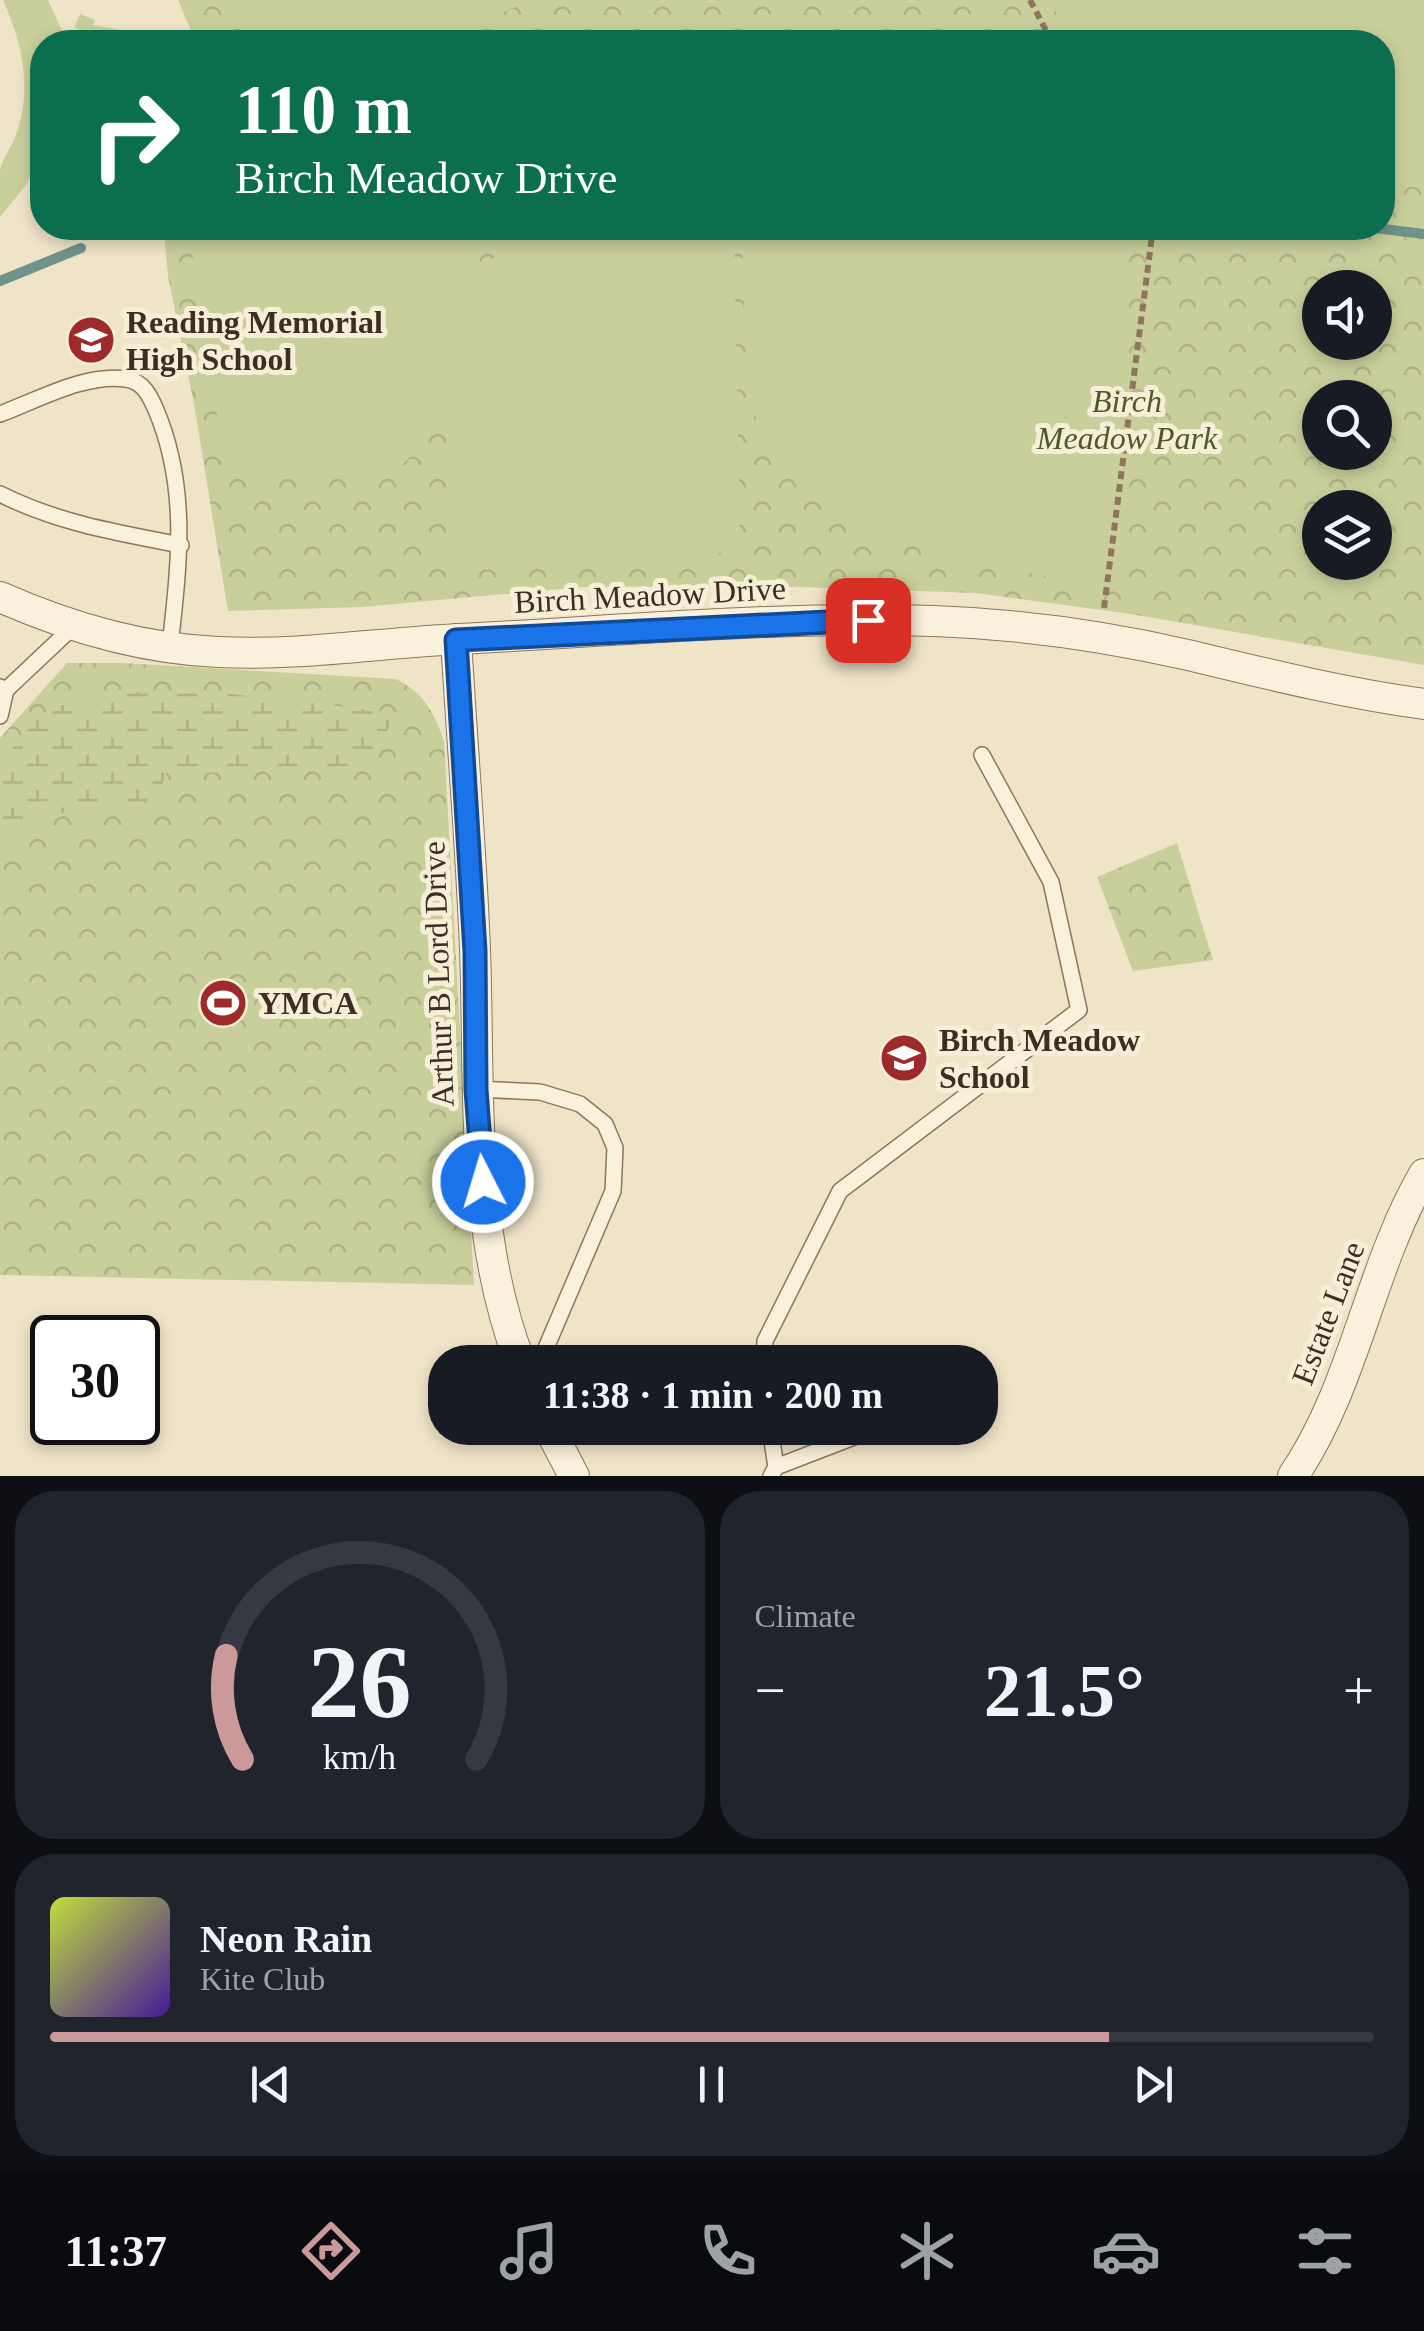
<!DOCTYPE html>
<html lang="en">
<head>
<meta charset="utf-8">
<style>
  :root { --surface:#171b24; --page:#20242c; --text:#f1f3f6; --muted:#9ea1a6; --line:#363941; --accent:#cc999b }
  body { margin:0; font-family:"Times New Roman",serif; background:var(--page); color:var(--text); height:100vh; display:flex; flex-direction:column; font-size:38px; white-space:nowrap }
  * { box-sizing:border-box; margin:0 }
  p { font-size:32px; color:var(--muted) }
  .icon { flex:none; width:55px; height:55px; fill:none; stroke:currentColor; stroke-width:2; stroke-linecap:round; stroke-linejoin:round }
  .map { position:relative; height:1476px; overflow:hidden }
  .panel { display:flex; flex-direction:column; gap:15px; padding:15px; background:#0d0f14; flex:1 }
  .panel>* { flex:none }
  .guide { position:absolute; left:30px; top:30px; width:1365px; height:210px; border-radius:40px; box-shadow:0 5px 15px #0003; background:#0b6e4f; color:#fff; overflow:hidden }
  .tools { position:absolute; left:1302px; top:270px; display:grid; gap:20px }
  .tools a { display:grid; place-items:center; width:90px; height:90px; border-radius:50%; background:var(--surface); box-shadow:0 5px 15px #0003; font-size:50px }
  .speed { position:absolute; left:30px; top:1315px; display:flex; gap:20px; font-size:50px; font-weight:700; text-align:center }
  .speed>* { display:grid; place-content:center; width:130px; height:130px; border-radius:50%; background:var(--surface); box-shadow:0 5px 15px #0003; line-height:1 }
  .speed .limit { border:5px solid #111; border-radius:15px; background:#fff; color:#111 }
  .pin { position:absolute; display:grid; place-items:center; width:85px; height:85px; color:#fff; margin:-42px; border-radius:20px; box-shadow:0 5px 15px #0006 }
  .me { position:absolute; width:110px; margin:-55px; rotate:355deg; stroke-linejoin:round; filter:drop-shadow(0 0 8px #0008) }
  .turn { display:flex; align-items:center; gap:35px; height:210px; padding:0 40px; font-size:45px }
  .turn .icon { width:130px; height:130px; stroke-width:2.5 }
  .turn b { display:block; font-size:70px; line-height:85px }
  .big { font-size:75px; font-weight:700; line-height:1.1 }
  .panel .widget { flex:1; display:flex; flex-direction:column; justify-content:center; gap:15px; min-width:0; padding:0 35px; border-radius:40px; background:var(--page) }
  .panel .dial { align-items:center; gap:0 }
  .dial svg { height:260px; overflow:visible; fill:none; stroke:var(--line); stroke-width:7; stroke-linecap:round; text-anchor:middle }
  .dial text { fill:var(--text); stroke:none }
  .song { display:flex; align-items:center; gap:30px }
  .cover { width:120px; height:120px; border-radius:15px; background:linear-gradient(135deg,hsl(70 70% 55%),hsl(260 70% 35%)) }
  .played { height:10px; border-radius:5px; background:linear-gradient(90deg,var(--accent) 80%,var(--line) 80%) }
  .keys { display:flex; justify-content:space-around; direction:ltr }
  .heat { display:flex; justify-content:space-between; align-items:center; font-size:55px; direction:ltr }
  .panel .tiles { flex:1; display:grid; gap:15px; grid-template-columns:1fr 1fr }
  .widget:last-child { grid-column:span 2 }
  .trip { position:absolute; left:428px; top:1345px; width:570px; height:100px; border-radius:40px; background:var(--surface); box-shadow:0 5px 15px #0003; font-weight:700; line-height:100px; text-align:center }
  .menu { display:flex; height:160px; justify-content:space-around; align-items:center; background:#090b0e; color:var(--muted) }
  .menu .icon { width:70px; height:70px }
  .menu .current { color:var(--accent) }
  .menu b { font-size:45px; color:var(--text) }
  .map>svg:first-child { display:block }
</style>
</head>
<body>
<div class="map">
<svg width="1424" height="1476" viewBox="0 0 1424 1476">
  <defs>
    <pattern id="forest-crowns" width="20" height="18" patternUnits="userSpaceOnUse" patternTransform="scale(2.5)"><rect width="20" height="18" fill="#c9cf9b"/><path d="M2 6a3 3 0 1 1 6 0M12 15a3 3 0 1 1 6 0" fill="none" stroke="#aeb285"/></pattern>
    <pattern id="wetland-marsh" width="20" height="14" patternUnits="userSpaceOnUse" patternTransform="scale(2.5)"><rect width="20" height="14" fill="#c9cf9b"/><path d="M1 5h8M5 5V1M11 12h8M15 12V8" fill="none" stroke="#aeb285"/></pattern>
  </defs>
  <rect width="100%" height="100%" fill="#f0e4c8"/>
  <g fill="url(#forest-crowns)" fill-rule="evenodd">
    <path d="M 178,0 L 1424,0 L 1424,665 L 1131,614 L 976,593 L 770,586 L 583,587 L 362,607 L 228,611 L 194,404 L 168,276 L 164,234 L 165,228 L 1382,228 L 1382,42 L 196,42 ZM 1320,288 L 1375,288 L 1375,342 L 1320,342 ZM 1320,398 L 1375,398 L 1375,452 L 1320,452 ZM 1320,508 L 1375,508 L 1375,562 L 1320,562 Z"/>
    <path d="M 67,663 L 122,663 L 396,679 C 425,694 433,711 444,741 L 474,1285 L 0,1275 L 0,738 Z"/>
    <path d="M 1177,843 L 1213,960 L 1133,971 L 1097,877 Z"/>
  </g>
  <path fill="url(#wetland-marsh)" d="M 116,692 L 230,694 L 382,711 L 391,723 L 377,749 L 351,766 L 240,773 L 166,772 L 158,798 L 88,813 L 57,813 L 0,837 L 0,770 L 18,739 L 40,717 L 63,705 Z"/>
  <g fill="#c9cf9b">
    <path d="M 3,0 L 48,0 L 67,42 L 42,42 L 42,153 L 26,185 L 0,217 C 0,202 0,184 0,170 C 2,159 12,146 16,135 C 33,89 22,43 3,0 Z"/>
    <path d="M 230,0 L 531,0 L 436,42 L 250,42 Z"/>
    <path d="M 1050,0 L 1424,0 L 1424,189 L 1383,182 L 1382,42 L 1070,42 Z"/>
    <path d="M 80,14 L 95,20 L 93,25 L 188,42 L 102,42 L 90,30 L 87,33 L 74,27 Z"/>
    <path d="M 197,228 L 470,228 L 477,238 L 482,274 L 515,228 L 734,228 L 740,552 L 452,572 L 449,418 L 392,475 L 225,464 L 190,241 Z"/>
    <path d="M 742,228 L 1124,228 L 1124,589 L 970,564 L 881,534 L 761,444 L 746,367 Z"/>
  </g>
  <g fill="none" stroke-linecap="round" stroke-linejoin="round">
    <g stroke="#6f938a" stroke-width="10">
      <path d="M 1375,228 L 1424,234"/>
      <path d="M 0,281 L 81,248"/>
    </g>
    <g stroke="#8d765c" stroke-width="18">
      <g id="service">
        <path d="M 0,414 C 38,400 85,373 126,379 C 143,381 150,396 156,410 C 189,488 179,565 170,646"/>
        <path d="M 0,494 C 58,523 118,533 181,545"/>
        <path d="M 0,687 L 6,690 L 75,625"/>
        <path d="M 0,716 L 6,690"/>
        <path d="M 475,1089 L 540,1092 L 580,1104 L 605,1124 L 615,1148 L 613,1191 L 540,1362"/>
        <path d="M 764,1362 L 765,1341 L 840,1191 L 1079,1010 L 1051,882 L 982,755"/>
        <path d="M 770,1428 L 776,1467"/>
        <path d="M 771,1476 L 776,1467 L 877,1428"/>
      </g>
    </g>
    <g stroke="#8d765c" stroke-width="32">
      <g id="minor">
        <path d="M 0,597 C 68,627 144,649 218,652 C 299,656 379,643 459,639 C 617,631 776,616 934,621 C 1019,624 1105,636 1188,655 C 1267,674 1344,693 1424,704"/>
        <path d="M 456,639 C 462,743 471,846 475,950 C 480,1087 470,1232 520,1362"/>
        <path d="M 549,1428 L 574,1476"/>
        <path d="M 1293,1476 C 1355,1385 1369,1269 1424,1174"/>
      </g>
    </g>
    <g stroke="#8d765c" stroke-width="6" stroke-dasharray="8 5" stroke-linecap="butt">
      <path d="M 1030,0 L 1052,42"/>
      <path d="M 1104,608 L 1153,228"/>
    </g>
    <use href="#service" stroke="#faf1dc" stroke-width="15"/>
    <use href="#minor" stroke="#faf1dc" stroke-width="30"/>
  </g>
  <g fill="none" stroke-linecap="round" stroke-linejoin="round">
    <g stroke="#114b97" stroke-width="25">
      <path id="route" d="M 483,1182 L 476,1090 L 475,951 L 456,640 L 868,620"/>
    </g>
    <use href="#route" stroke="#1a73e8" stroke-width="18"/>
  </g>
  <defs>
    <g id="school-disc" transform="scale(2.5)"><circle r="9.5" fill="#9e2a2b" stroke="#f7eed8"/><path d="M0-5L7-2L0 1L-7-2ZM-4 1L0 2.5L4 1V4Q0 6-4 4Z" fill="#fff"/></g>
    <g id="stadium-disc" transform="scale(2.5)"><circle r="9.5" fill="#9e2a2b" stroke="#f7eed8"/><path d="M0-5a6.5 5 0 1 0 0 10a6.5 5 0 1 0 0-10ZM-3.5-1.8h7v3.6h-7Z" fill="#fff"/></g>
  </defs>
  <g fill-rule="evenodd">
    <use href="#school-disc" x="91" y="340"/>
    <use href="#stadium-disc" x="223" y="1003"/>
    <use href="#school-disc" x="904" y="1058"/>
  </g>
  <g text-anchor="middle" dominant-baseline="central" stroke-width="10" stroke-linejoin="round" paint-order="stroke">
    <g font-size="32" font-weight="bold" fill="#3d2e20" stroke="#f7eed8" text-anchor="start">
      <text x="126" y="322">Reading Memorial<tspan x="126" dy="37">High School</tspan></text>
      <text x="258" y="1003">YMCA</text>
      <text x="939" y="1040">Birch Meadow<tspan x="939" dy="37">School</tspan></text>
    </g>
    <g font-size="32" font-style="italic" fill="#4d5a26" stroke="#f7eed8">
      <text x="1127" y="401">Birch<tspan x="1127" dy="37">Meadow Park</tspan></text>
    </g>
    <g font-size="32" fill="#3d2e20" stroke="#f7eed8">
      <text transform="translate(650 595) rotate(-3)">Birch Meadow Drive</text>
      <text transform="translate(438 974) rotate(-92)">Arthur B Lord Drive</text>
      <text transform="translate(1328 1313) rotate(-69)">Estate Lane</text>
    </g>
  </g>
</svg>
<div class="tools">
<a><svg class="icon" aria-label="sound" viewBox="0 0 24 24"><path d="M4 9h4l5-4v14l-5-4H4zM17 9q2 3 0 6"/></svg></a>
<a><svg class="icon" aria-label="search" viewBox="0 0 24 24"><circle cx="10" cy="10" r="6"/><path d="M15 15l6 6"/></svg></a>
<a><svg class="icon" aria-label="layers" viewBox="0 0 24 24"><path d="M12 4l9 5-9 5-9-5zM3 14l9 5 9-5"/></svg></a>
</div>
<div class="speed"><div class="limit">30</div></div>
<div class="pin" style="left:868px;top:620px;background:#d93025"><svg class="icon" aria-label="arrive" viewBox="0 0 24 24"><path d="M6 21V4h12l-3 4 3 4H6"/></svg></div>
<svg class="me" style="left:483px;top:1182px" viewBox="-20 -20 40 40"><circle r="17" fill="#1a73e8" stroke="#fff" stroke-width="3"/><path d="M0-11L8 9 0 5-8 9z" fill="#fff"/></svg>
<div class="trip">11:38 · 1 min · 200 m</div>
<div class="guide">
<div class="turn"><svg class="icon" aria-label="right" viewBox="0 0 24 24"><path d="M7 20v-9h11M14 6l5 5-5 5"/></svg><div><b>110 m</b>Birch Meadow Drive</div></div>
</div>
</div>
<section class="panel">
<div class="tiles">
<div class="widget dial"><svg viewBox="0 0 100 80">
<path d="M14 69A42 42 0 1 1 86 69"/>
<path d="M14 69A42 42 0 0 1 9 37" stroke="#cc999b"/>
<text x="50" y="56" font-size="32" font-weight="700">26</text>
<text x="50" y="72" font-size="11">km/h</text>
</svg></div>
<div class="widget"><p>Climate</p>
<div class="heat"><a>−</a><b class="big">21.5°</b><a>+</a></div>
</div>
<div class="widget">
<div class="song"><i class="cover"></i><div><b>Neon Rain</b><p>Kite Club</p></div></div>
<div class="played"></div>
<div class="keys"><svg class="icon" aria-label="previous" viewBox="0 0 24 24"><path d="M18 5L8 12l10 7zM5 5v14"/></svg><svg class="icon" aria-label="pause" viewBox="0 0 24 24"><path d="M8 5v14M16 5v14"/></svg><svg class="icon" aria-label="next" viewBox="0 0 24 24"><path d="M6 5l10 7-10 7zM19 5v14"/></svg></div>
</div>
</div>
</section>
<nav class="menu">
<b>11:37</b>
<svg class="icon current" aria-label="directions" viewBox="0 0 24 24"><path d="M12 3l9 9-9 9-9-9zM9 14v-3h6M13 9l2 2-2 2"/></svg>
<svg class="icon" aria-label="music" viewBox="0 0 24 24"><path d="M9 18V5l10-2v13"/><circle cx="6" cy="18" r="3"/><circle cx="16" cy="16" r="3"/></svg>
<svg class="icon" aria-label="phone" viewBox="0 0 24 24"><path d="M5 4h4l2 5-3 2q2 4 5 5l2-3 5 2v4C11 20 4 13 5 4z"/></svg>
<svg class="icon" aria-label="climate" viewBox="0 0 24 24"><path d="M12 3v18M4 7l16 10M4 17L20 7"/></svg>
<svg class="icon" aria-label="car" viewBox="0 0 24 24"><path d="M5 17H2v-5l4-1 3-4h7l3 4 3 1v5h-3M9 17h6M6 11h13"/><circle cx="7" cy="17" r="2"/><circle cx="17" cy="17" r="2"/></svg>
<svg class="icon" aria-label="filters" viewBox="0 0 24 24"><path d="M4 7h16M4 17h16"/><circle cx="9" cy="7" r="2"/><circle cx="15" cy="17" r="2"/></svg>
</nav>
</body>
</html>
